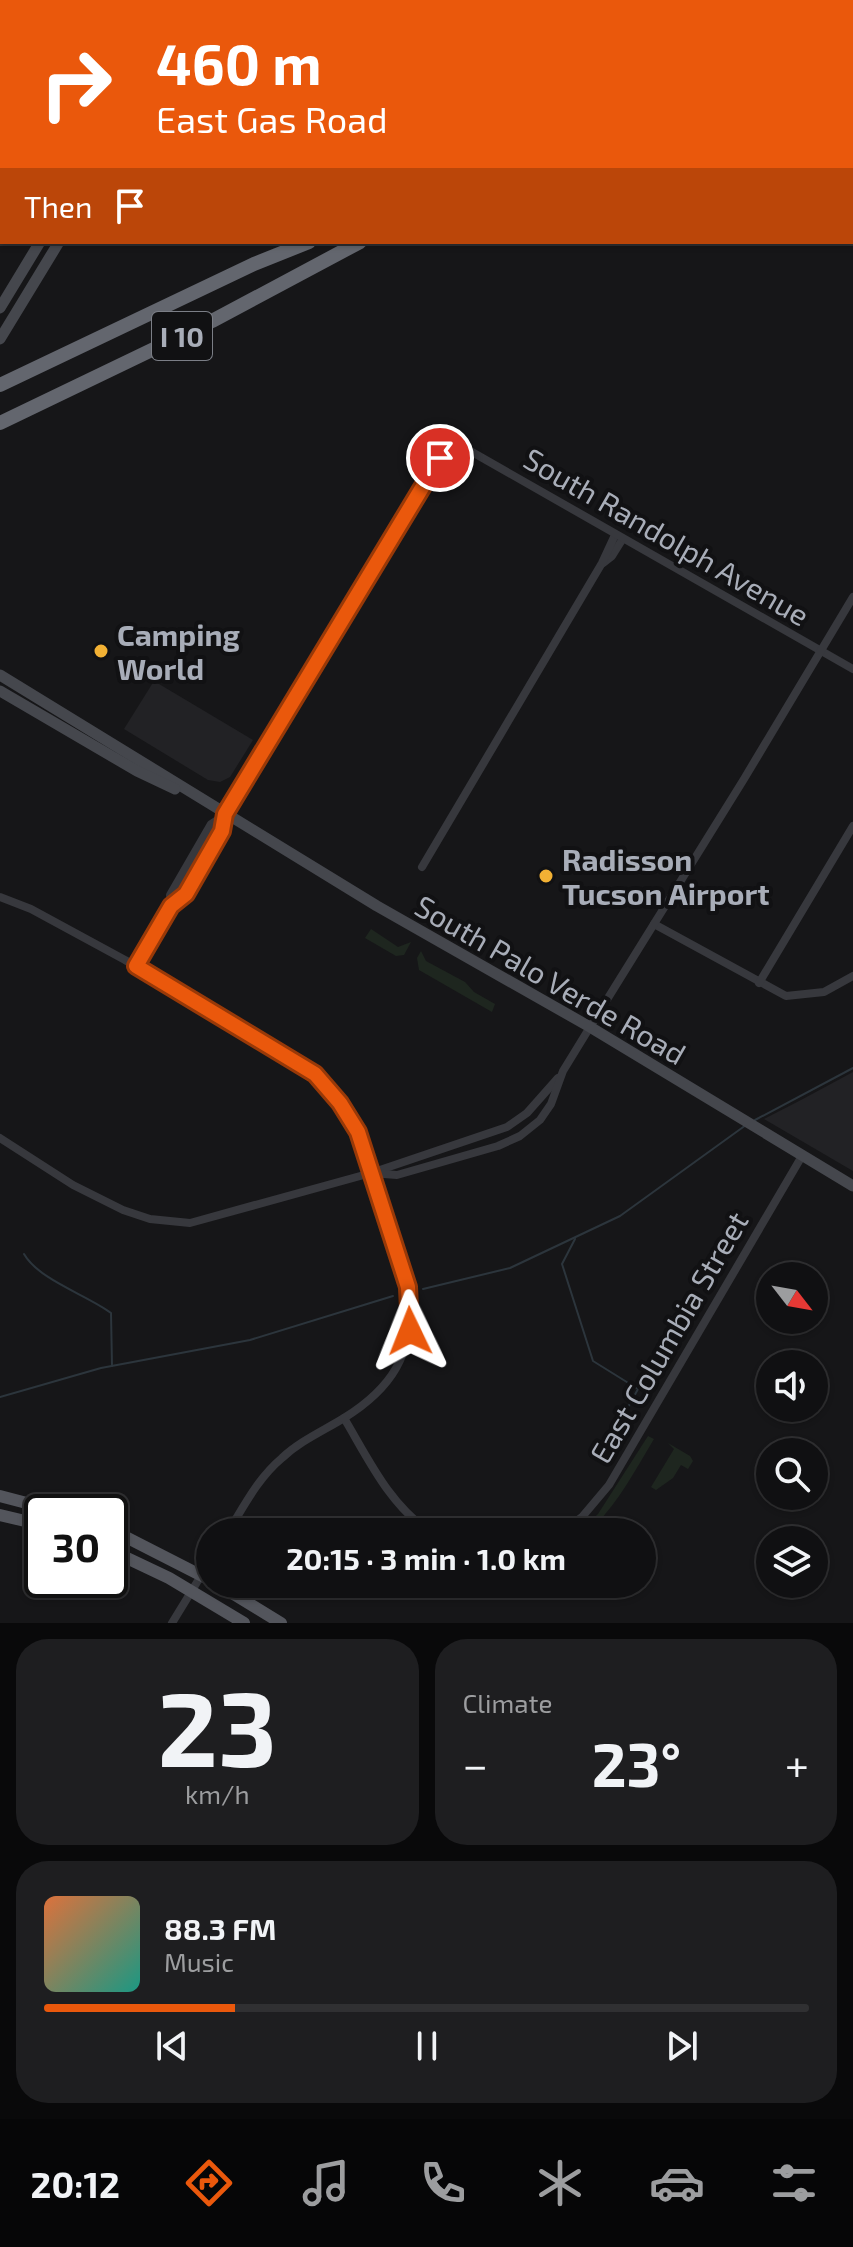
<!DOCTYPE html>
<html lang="en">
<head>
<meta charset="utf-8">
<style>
  :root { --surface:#101012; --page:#1e1e20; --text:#f1f3f6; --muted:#9c9d9f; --line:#303032; --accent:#ea580c }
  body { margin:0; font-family:"Exo 2",sans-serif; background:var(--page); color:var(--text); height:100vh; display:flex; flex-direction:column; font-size:30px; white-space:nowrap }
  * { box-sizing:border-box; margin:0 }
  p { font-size:26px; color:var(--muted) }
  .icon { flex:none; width:44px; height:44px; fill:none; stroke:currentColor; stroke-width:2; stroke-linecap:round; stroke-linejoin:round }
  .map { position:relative; height:1623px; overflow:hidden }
  .side { display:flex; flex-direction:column; gap:16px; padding:16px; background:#09090a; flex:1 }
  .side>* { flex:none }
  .top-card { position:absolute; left:0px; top:0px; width:854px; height:244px; box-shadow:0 2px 6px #0004,0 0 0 2px var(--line); background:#ea580c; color:#fff; overflow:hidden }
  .needle { width:52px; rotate:121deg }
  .buttons { position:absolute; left:756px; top:1262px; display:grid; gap:16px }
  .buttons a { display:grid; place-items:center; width:72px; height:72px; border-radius:50%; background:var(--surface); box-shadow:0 2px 6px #0004,0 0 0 2px var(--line); font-size:40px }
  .speed { position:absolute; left:24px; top:1494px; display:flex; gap:16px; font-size:40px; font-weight:700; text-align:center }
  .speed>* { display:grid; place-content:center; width:104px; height:104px; border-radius:50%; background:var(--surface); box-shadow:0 2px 6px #0004,0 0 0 2px var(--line); line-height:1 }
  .speed .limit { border:4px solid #111; border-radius:12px; background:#fff; color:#111 }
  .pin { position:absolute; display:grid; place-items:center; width:68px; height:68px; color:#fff; margin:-34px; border:4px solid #fff; border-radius:50%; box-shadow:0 2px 8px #0007 }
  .me { position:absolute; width:88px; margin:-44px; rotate:358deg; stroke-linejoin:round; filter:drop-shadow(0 0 6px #0008) }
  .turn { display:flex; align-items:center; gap:28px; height:168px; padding:0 24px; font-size:36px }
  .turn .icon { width:104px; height:104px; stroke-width:2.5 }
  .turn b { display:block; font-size:56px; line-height:68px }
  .then { display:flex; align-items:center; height:76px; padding:0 24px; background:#0003; gap:16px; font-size:30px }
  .big { font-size:60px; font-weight:700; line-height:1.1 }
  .side .tile { flex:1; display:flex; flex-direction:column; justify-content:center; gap:12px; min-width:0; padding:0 28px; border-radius:32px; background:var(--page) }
  .side .dial { align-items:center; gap:0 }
  .dial b { font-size:104px; line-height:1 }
  .song { display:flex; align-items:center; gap:24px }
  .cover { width:96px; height:96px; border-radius:12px; background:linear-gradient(135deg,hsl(20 70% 55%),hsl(170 70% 35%)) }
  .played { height:8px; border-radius:4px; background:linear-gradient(90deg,var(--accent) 25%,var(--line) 25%) }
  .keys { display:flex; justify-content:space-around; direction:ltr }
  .heat { display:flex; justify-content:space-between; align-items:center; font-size:44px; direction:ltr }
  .side .tiles { flex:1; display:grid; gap:16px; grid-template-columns:1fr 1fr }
  .tile:last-child { grid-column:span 2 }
  .trip { position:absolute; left:196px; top:1518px; width:460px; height:80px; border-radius:40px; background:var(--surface); box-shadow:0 2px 6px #0004,0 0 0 2px var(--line); font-weight:700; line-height:80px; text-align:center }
  .dock { display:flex; height:128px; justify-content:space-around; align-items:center; background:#060607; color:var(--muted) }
  .dock .icon { width:56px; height:56px }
  .dock .active { color:var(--accent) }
  .dock b { font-size:36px; color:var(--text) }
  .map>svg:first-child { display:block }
</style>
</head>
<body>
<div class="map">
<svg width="853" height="1623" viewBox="0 0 853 1623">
  <rect width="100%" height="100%" fill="#161618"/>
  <g fill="#222225">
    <path d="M 154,681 L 253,740 L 230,777 L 220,782 L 208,780 L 124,729 Z"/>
    <path d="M 853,1072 L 853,1171 L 764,1119 L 801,1100 Z"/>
  </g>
  <g fill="#1e261f">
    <path d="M 371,929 L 398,947 L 411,942 L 404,955 L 396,956 L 365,938 Z"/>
    <path d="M 421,951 L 426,961 L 465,982 L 474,992 L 495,1004 L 492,1012 L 419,970 L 417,958 Z"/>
    <path d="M 648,1436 L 654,1439 C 634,1472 617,1506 588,1532 L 579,1532 L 598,1514 Z"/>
    <path d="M 668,1443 L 690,1456 L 693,1461 L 688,1469 L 681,1465 L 673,1478 L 656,1490 L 651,1487 L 674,1449 Z"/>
  </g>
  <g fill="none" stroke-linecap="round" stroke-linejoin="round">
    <g stroke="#2c353c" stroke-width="2">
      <path d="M 305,2 L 307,0"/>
      <path d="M 0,201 L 2,199"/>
      <path d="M 755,1120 L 853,1068"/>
      <path d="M 575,1239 L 562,1264 L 593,1361 L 638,1389 L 615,1431"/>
      <path d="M 24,1254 C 39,1280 87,1295 111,1313 L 112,1366"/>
      <path d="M 423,1289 L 510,1268 L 620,1216 L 746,1125"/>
      <path d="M 0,1397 L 101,1368 L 250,1340 L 393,1296"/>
    </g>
    <g stroke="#37383d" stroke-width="8">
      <path d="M 121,0 L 124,2"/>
      <path d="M 0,230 L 2,228"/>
      <path d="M 603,563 L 612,556 L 622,540"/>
      <path d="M 422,867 L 602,563 L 615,535"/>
      <path d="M 0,897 L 31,909 L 125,960 L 315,1074 L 340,1103 L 358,1132 L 410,1297 C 414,1354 391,1389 344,1418 C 323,1431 300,1441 282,1458 C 258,1478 244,1506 228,1532"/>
      <path d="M 171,906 L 170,895 L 211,824 L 225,815"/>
      <path d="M 654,924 L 786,996 L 824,992 L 853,976"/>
      <path d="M 136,966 L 171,906 L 186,894 L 222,831 L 225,814 L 440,458 L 456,448 L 472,452 L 853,669"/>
      <path d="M 759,983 L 853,826"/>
      <path d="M 0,1138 L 73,1185 L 123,1210 L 150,1219 L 190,1223 L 371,1173 L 507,1127 L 527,1113 L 558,1078"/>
      <path d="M 371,1173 L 397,1175 L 498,1146 L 520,1136 L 540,1120 L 551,1104 L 563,1071 L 590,1027 L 744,779 L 853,597"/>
      <path d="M 344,1418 C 369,1460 389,1504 430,1532"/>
      <path d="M 562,1532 L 582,1517 L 609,1485 L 802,1156"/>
      <path d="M 172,1623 L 210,1561"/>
    </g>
    <g stroke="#45474d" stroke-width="11">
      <path d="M 543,0 L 546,2"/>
      <path d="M 187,2 L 188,0"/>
      <path d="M 205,2 L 206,0"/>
      <path d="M 852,185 L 853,186"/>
      <path d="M 0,308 L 40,242"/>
      <path d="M 0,339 L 59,242"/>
      <path d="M 0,675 L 377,906 L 590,1027 L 853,1186"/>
      <path d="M 0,691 L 137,771 L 175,789"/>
    </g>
    <g stroke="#53555c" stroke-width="12">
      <path d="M 0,1496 L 61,1512"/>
      <path d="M 0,1515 L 42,1525"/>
      <path d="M 110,1529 L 210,1580"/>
      <path d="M 110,1550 L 169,1578 L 244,1623"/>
      <path d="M 217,1584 L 281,1623"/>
    </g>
    <g stroke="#63666e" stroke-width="14">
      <path d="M 828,2 L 832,0"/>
      <path d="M 852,5 L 853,5"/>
      <path d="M 0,385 L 254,264 L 309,242"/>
      <path d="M 0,423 L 212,321 L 360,242"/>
    </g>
  </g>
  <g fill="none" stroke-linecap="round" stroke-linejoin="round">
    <g stroke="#983908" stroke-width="20">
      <path id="route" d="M 410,1331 L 408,1287 L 358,1132 L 340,1103 L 315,1074 L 136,966 L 171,906 L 186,894 L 222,831 L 225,814 L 440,458"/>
    </g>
    <use href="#route" stroke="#ea580c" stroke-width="14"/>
  </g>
  <g fill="#f2b134" stroke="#111113" stroke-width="3">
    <circle cx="101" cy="651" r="8"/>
    <circle cx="546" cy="876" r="8"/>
  </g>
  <g text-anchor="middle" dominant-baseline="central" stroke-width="8" stroke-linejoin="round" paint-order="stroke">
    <rect fill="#111113" stroke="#7b7e86" stroke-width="2" x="152" y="312" width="60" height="48" rx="6"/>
    <g font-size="28" font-weight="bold" fill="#a8adb8">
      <text x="182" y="336">I 10</text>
    </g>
    <g font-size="30" fill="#a8adb8" stroke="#111113">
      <text transform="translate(667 536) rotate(30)">South Randolph Avenue</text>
      <text transform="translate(551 979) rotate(30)">South Palo Verde Road</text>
      <text transform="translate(668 1337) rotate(-60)">East Columbia Street</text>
    </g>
    <g font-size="30" font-weight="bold" fill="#a8adb8" stroke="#111113" text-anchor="start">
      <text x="117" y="634">Camping<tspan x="117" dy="34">World</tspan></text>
      <text x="562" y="859">Radisson<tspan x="562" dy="34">Tucson Airport</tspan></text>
    </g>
  </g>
</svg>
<div class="buttons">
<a><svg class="needle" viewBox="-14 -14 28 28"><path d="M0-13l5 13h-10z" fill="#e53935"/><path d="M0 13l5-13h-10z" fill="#9c9d9f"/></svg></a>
<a><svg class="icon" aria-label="sound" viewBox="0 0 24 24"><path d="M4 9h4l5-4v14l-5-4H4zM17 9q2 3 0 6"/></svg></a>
<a><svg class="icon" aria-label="search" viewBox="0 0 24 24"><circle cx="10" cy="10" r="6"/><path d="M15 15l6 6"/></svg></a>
<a><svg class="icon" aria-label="layers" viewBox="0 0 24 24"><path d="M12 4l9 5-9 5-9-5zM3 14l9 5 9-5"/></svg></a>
</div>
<div class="speed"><div class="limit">30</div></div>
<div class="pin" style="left:440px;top:458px;background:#d93025"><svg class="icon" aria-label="arrive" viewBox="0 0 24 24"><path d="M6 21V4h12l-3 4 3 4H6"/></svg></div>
<svg class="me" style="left:410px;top:1331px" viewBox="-20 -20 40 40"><path d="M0-17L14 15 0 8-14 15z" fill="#ea580c" stroke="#fff" stroke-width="4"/></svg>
<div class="trip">20:15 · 3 min · 1.0 km</div>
<div class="top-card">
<div class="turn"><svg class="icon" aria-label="right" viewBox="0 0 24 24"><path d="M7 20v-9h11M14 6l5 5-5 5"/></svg><div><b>460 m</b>East Gas Road</div></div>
<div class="then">Then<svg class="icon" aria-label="arrive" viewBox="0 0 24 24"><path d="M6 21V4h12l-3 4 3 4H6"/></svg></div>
</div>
</div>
<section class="side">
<div class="tiles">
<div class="tile dial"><b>23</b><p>km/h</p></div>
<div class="tile"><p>Climate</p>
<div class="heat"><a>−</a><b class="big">23°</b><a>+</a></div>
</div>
<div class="tile">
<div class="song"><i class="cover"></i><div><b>88.3 FM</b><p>Music</p></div></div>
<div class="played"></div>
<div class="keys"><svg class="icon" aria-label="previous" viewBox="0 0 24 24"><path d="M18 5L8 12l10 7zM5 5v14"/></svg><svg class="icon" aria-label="pause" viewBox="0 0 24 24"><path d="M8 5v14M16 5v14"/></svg><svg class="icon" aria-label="next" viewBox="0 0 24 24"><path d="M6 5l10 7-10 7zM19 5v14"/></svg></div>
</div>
</div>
</section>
<nav class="dock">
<b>20:12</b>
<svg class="icon active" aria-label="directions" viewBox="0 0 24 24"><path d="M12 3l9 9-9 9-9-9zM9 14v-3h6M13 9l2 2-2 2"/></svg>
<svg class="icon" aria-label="music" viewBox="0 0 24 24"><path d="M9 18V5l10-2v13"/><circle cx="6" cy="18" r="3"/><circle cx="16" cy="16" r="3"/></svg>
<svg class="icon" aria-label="phone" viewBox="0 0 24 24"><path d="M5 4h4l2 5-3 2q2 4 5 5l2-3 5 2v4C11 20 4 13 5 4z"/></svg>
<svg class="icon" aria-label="climate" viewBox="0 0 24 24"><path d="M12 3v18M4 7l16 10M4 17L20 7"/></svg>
<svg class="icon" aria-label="car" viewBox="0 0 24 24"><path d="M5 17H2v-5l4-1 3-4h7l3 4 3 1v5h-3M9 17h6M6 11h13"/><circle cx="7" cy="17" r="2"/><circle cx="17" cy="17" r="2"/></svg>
<svg class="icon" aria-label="filters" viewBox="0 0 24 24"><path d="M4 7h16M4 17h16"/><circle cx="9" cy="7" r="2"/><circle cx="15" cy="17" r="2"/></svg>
</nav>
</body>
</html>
